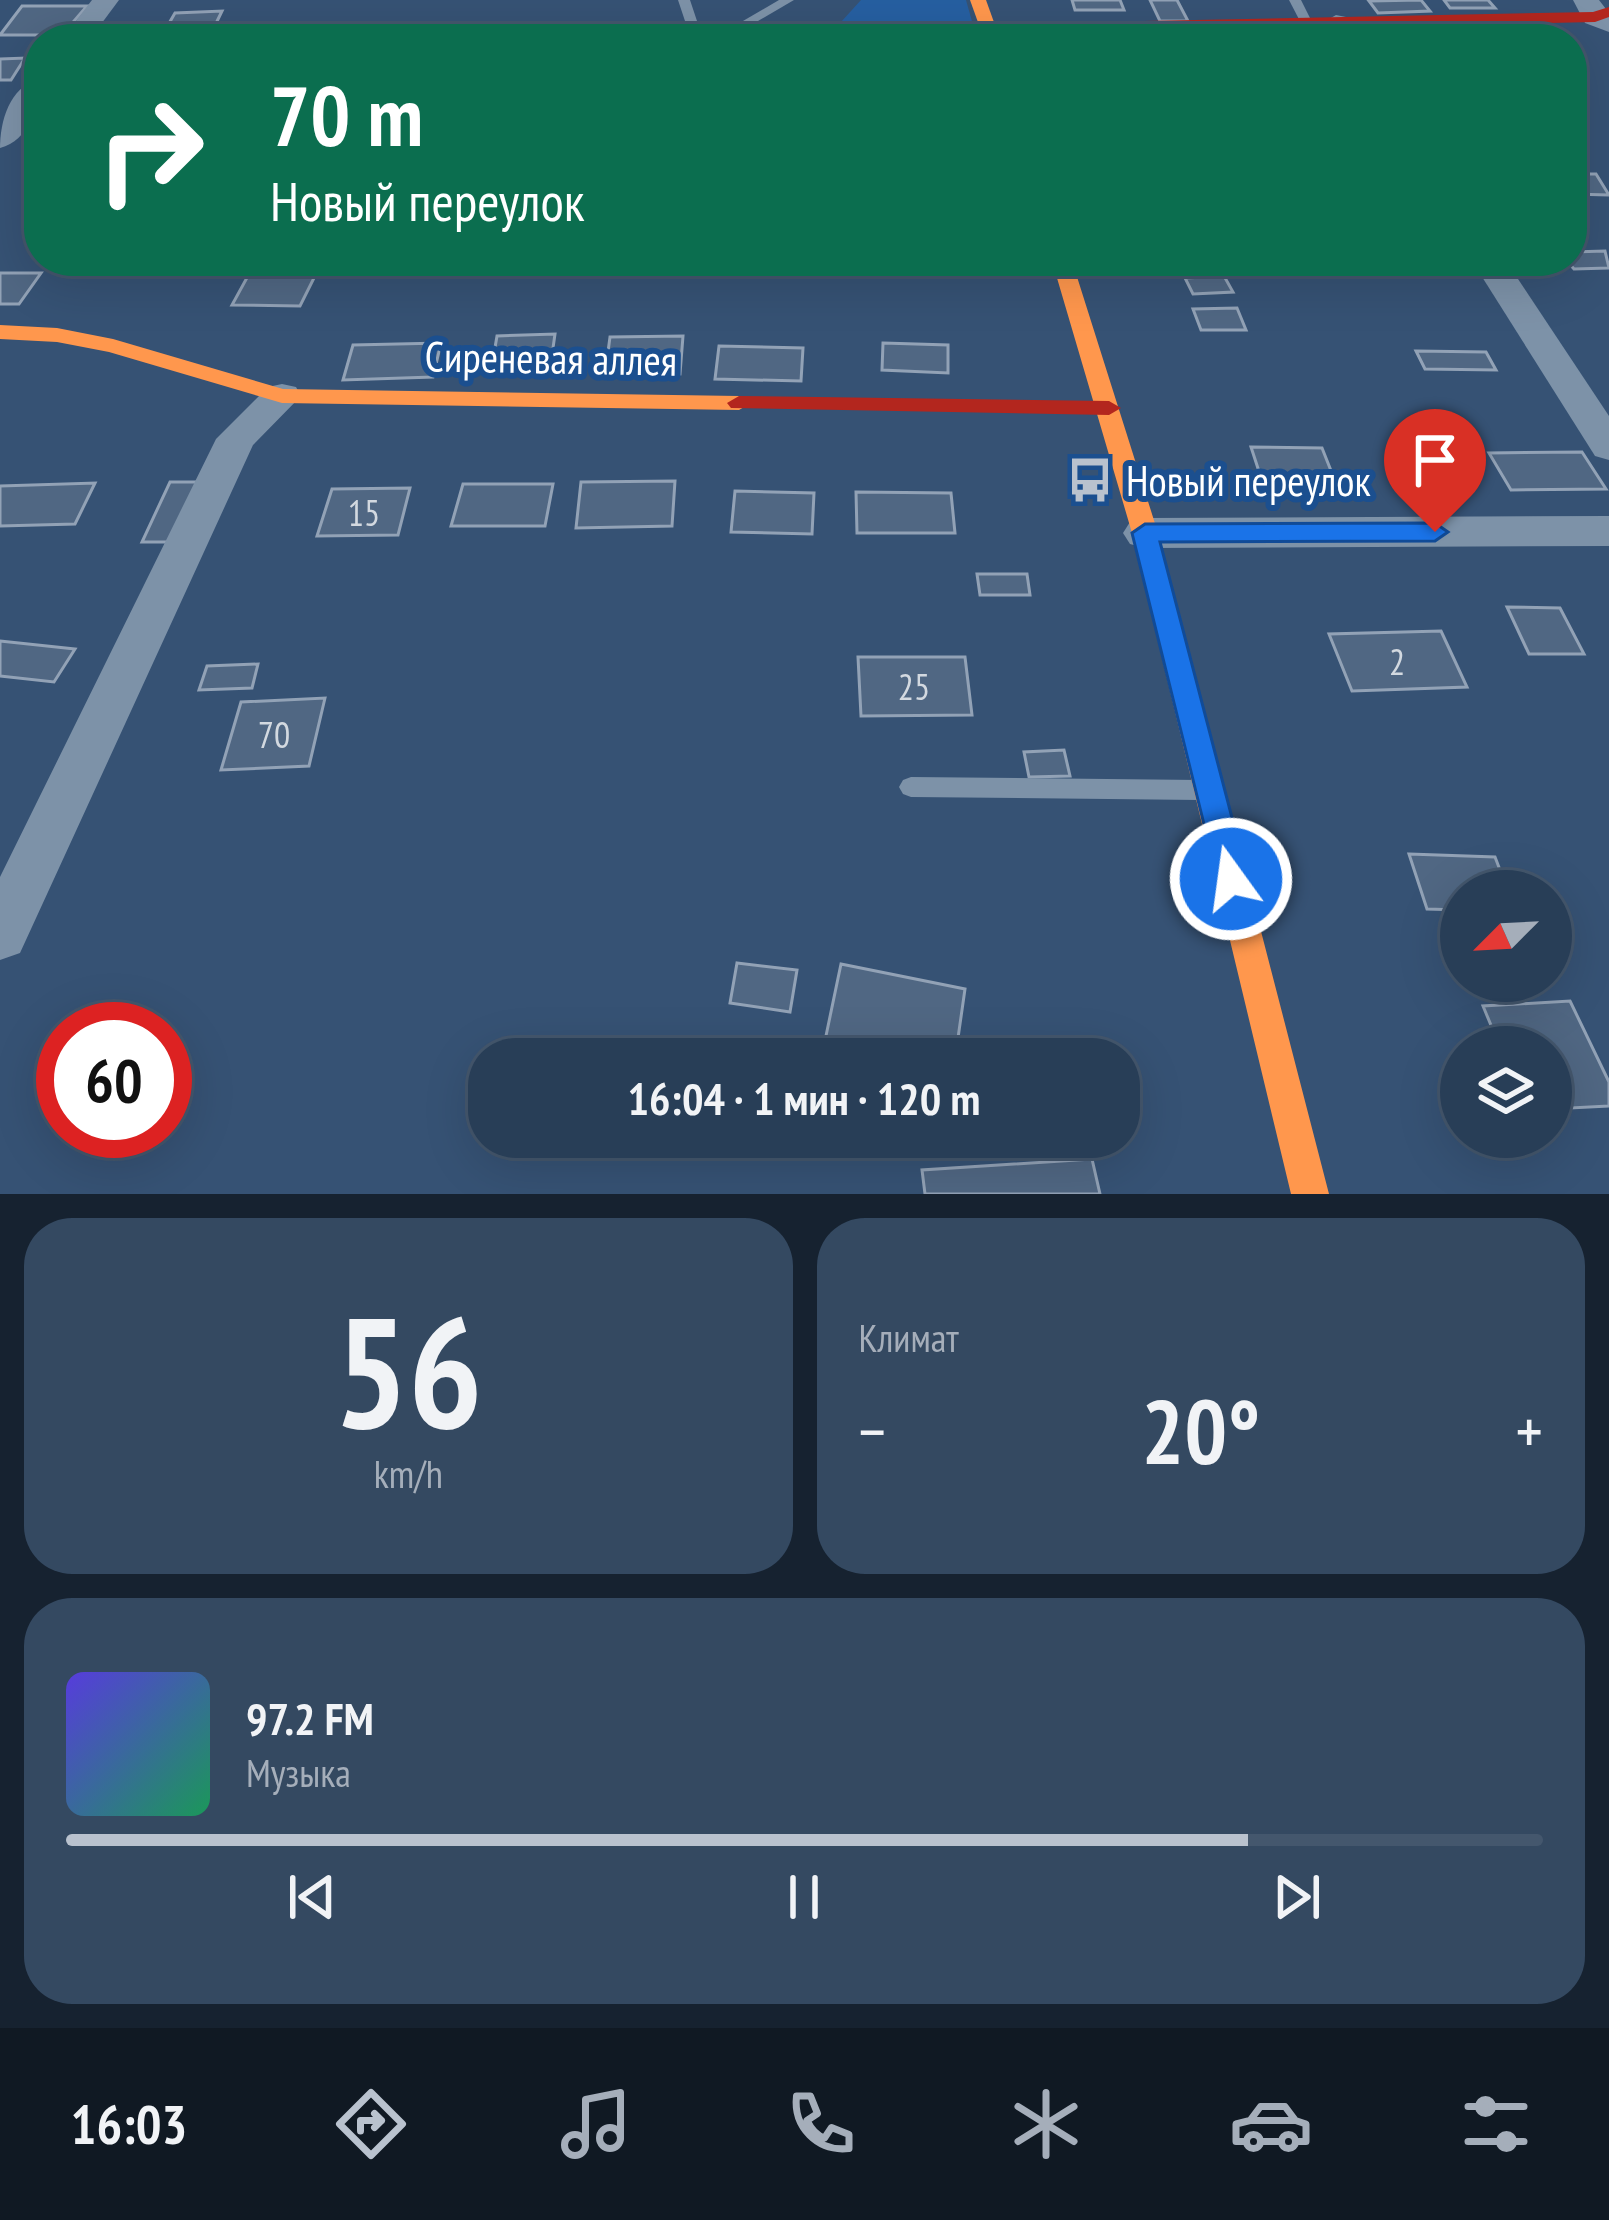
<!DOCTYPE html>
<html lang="ru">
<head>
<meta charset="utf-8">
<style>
  :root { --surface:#283e57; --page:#344961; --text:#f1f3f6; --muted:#a5aeba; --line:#44576d; --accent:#b9c2ce }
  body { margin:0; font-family:"PT Sans Narrow",sans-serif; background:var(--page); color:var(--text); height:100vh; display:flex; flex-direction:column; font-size:45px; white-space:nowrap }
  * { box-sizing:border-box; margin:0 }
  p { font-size:39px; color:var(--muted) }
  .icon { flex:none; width:66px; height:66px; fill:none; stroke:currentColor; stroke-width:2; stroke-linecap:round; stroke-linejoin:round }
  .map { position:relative; height:1194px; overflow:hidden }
  .drawer { display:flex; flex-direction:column; gap:24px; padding:24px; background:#162230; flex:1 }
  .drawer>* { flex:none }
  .hud { position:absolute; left:24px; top:24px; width:1563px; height:252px; border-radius:48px; box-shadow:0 12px 48px #0002,0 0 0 3px var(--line); background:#0b6e4f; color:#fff; overflow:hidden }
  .needle { width:78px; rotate:246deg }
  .tools { position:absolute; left:1440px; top:870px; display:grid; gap:24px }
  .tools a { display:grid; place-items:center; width:132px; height:132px; border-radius:50%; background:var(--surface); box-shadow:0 12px 48px #0002,0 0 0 3px var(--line); font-size:60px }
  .speed { position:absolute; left:36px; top:1002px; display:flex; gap:24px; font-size:60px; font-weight:700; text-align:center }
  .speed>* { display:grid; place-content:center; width:156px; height:156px; border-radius:50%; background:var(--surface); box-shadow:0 12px 48px #0002,0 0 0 3px var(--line); line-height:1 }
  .speed .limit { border:18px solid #d22; background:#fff; color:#111 }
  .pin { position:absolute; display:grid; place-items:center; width:102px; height:102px; color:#fff; margin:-123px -51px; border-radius:50% 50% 50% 0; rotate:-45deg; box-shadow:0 0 12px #0007 }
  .pin .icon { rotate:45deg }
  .me { position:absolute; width:132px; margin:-66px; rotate:346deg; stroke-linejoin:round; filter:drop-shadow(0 0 9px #0008) }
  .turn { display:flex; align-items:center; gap:42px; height:252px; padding:0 48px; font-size:54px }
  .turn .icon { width:156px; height:156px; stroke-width:2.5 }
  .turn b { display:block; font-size:84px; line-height:102px }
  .big { font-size:90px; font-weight:700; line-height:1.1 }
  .drawer .card { flex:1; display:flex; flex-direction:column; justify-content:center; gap:18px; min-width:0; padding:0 42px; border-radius:48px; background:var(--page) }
  .drawer .dial { align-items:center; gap:0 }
  .dial b { font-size:156px; line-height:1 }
  .song { display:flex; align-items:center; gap:36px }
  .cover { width:144px; height:144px; border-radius:18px; background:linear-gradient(135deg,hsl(250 70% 55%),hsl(150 70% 35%)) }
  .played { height:12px; border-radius:6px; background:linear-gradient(90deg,var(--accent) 80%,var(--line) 80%) }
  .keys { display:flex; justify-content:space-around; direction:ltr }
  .heat { display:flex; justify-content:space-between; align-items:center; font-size:66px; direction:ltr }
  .drawer .tiles { flex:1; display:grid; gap:24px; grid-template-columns:1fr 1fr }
  .card:last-child { grid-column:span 2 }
  .trip { position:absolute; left:468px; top:1038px; width:672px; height:120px; border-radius:48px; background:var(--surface); box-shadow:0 12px 48px #0002,0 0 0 3px var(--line); font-weight:700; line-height:120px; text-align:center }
  .dock { display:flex; height:192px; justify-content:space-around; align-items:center; background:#101923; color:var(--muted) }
  .dock .icon { width:84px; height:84px }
  .dock .current { color:var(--accent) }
  .dock b { font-size:54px; color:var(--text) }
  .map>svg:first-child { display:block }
</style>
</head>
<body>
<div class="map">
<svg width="1609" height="1194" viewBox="0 0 1609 1194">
  <rect width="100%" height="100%" fill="#365274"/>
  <path fill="#265fa1" d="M 861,0 L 966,0 L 977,39 L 804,39 L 841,22 Z"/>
  <g fill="#506783" stroke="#92a2b6" stroke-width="3">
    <path d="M 1072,0 L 1120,0 L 1124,10 L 1075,10 Z"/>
    <path d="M 1150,0 L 1177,0 L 1188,21 L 1160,21 Z"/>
    <path d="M 1421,0 L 1430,11 L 1378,13 L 1369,1 Z"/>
    <path d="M 1444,0 L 1488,0 L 1495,8 L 1450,8 Z"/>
    <path d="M 22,6 L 87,6 L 62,35 L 0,35 Z"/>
    <path d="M 222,11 L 209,38 L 160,39 L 175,13 Z"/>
    <path d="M 25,58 L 11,80 L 0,80 L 0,59 Z"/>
    <path d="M 1572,174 L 1596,174 L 1609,195 L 1572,194 Z"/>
    <path d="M 1605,251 L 1609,268 L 1574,269 L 1567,261 L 1572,261 L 1572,252 Z"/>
    <path d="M 1388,261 L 1465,261 L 1475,276 L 1397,276 Z"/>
    <path d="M 0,273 L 41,273 L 19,304 L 0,304 Z"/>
    <path d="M 249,274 L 315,276 L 300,306 L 232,305 Z"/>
    <path d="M 1224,276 L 1233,292 L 1193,294 L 1185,278 Z"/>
    <path d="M 1237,308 L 1246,330 L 1201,330 L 1193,309 Z"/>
    <path d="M 555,334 L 550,369 L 491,371 L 497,336 Z"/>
    <path d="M 683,336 L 680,374 L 605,374 L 610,337 Z"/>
    <path d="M 441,343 L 433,377 L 343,380 L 353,345 Z"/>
    <path d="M 883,343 L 948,345 L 948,373 L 882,370 Z"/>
    <path d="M 719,346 L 803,348 L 801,381 L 715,379 Z"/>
    <path d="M 1416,351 L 1486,352 L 1496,370 L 1425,369 Z"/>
    <path d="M 1251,447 L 1322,448 L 1341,496 L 1267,496 Z"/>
    <path d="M 1582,452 L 1606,489 L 1511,490 L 1489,453 Z"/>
    <path d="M 1401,453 L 1448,454 L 1463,490 L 1415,488 Z"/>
    <path d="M 675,481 L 672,526 L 576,528 L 581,482 Z"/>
    <path d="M 170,482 L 197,482 L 171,542 L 142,542 Z"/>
    <path d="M 95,483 L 75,524 L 0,526 L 0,486 Z"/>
    <path d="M 463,484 L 553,484 L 545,526 L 451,526 Z"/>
    <path d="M 410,488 L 398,535 L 317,536 L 332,489 Z"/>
    <path d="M 735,491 L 814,493 L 812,534 L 731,532 Z"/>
    <path d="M 856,492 L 951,493 L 955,533 L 857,533 Z"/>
    <path d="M 977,574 L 1027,574 L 1030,595 L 980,595 Z"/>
    <path d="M 1507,607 L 1560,608 L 1584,654 L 1529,654 Z"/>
    <path d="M 1441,631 L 1467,687 L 1352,691 L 1329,634 Z"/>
    <path d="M 0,641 L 75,649 L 54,682 L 0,676 Z"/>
    <path d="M 858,657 L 965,657 L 972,715 L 861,716 Z"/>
    <path d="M 258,664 L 252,688 L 199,690 L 207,666 Z"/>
    <path d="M 325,698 L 309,766 L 221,770 L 241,702 Z"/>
    <path d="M 1064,750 L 1070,776 L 1029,777 L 1024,752 Z"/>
    <path d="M 1409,854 L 1495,857 L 1508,891 L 1461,891 L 1461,910 L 1427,909 Z"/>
    <path d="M 737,963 L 797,970 L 790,1012 L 730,1003 Z"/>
    <path d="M 841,964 L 965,989 L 955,1059 L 822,1055 Z"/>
    <path d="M 1570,1001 L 1609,1082 L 1609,1106 L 1551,1109 L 1551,1047 L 1500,1047 L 1483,1006 Z"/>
    <path d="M 1092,1159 L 1100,1194 L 925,1194 L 922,1170 Z"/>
  </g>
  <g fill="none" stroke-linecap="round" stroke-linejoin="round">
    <g fill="#7d92a8" fill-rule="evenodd">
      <path d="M 678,0 L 690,0 L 703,39 L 691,39 Z"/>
      <path d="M 779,0 L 794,0 L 727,39 L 712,39 Z"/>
      <path d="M 1289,0 L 1301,0 L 1313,24 L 1311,27 L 1303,27 Z"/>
      <path d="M 911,777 L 1199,780 L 1207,783 L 1211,790 L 1207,797 L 1199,800 L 911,797 L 903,794 L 899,787 L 903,780 Z"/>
    </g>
    <g fill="#7d92a8" fill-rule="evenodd">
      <path d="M 92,0 L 119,0 L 90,39 L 62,39 Z"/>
      <path d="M 1573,0 L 1599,0 L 1609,13 L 1609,32 L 1585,23 Z"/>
      <path d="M 1336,15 L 1346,17 L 1360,39 L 1332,39 L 1322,23 Z"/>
      <path d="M 39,79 C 39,105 29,141 0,148 C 0,122 9,87 39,79 Z"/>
      <path d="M 1472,261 L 1506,261 L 1609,416 L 1609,460 L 1595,456 Z"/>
      <path d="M 282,384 L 296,387 L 301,396 L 253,445 L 20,953 L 0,960 L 0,877 L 216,439 L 268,387 Z"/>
      <path d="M 1609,516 L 1609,546 L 1145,548 L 1130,544 L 1123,533 L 1130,522 L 1145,518 Z"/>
    </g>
    <g fill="#ff974d" fill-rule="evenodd">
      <path d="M 970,0 L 986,0 L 1000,39 L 984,39 Z"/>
      <path d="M 1052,261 L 1072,261 L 1158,533 L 1329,1194 L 1291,1194 L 1132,533 Z"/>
      <path d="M 0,325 L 57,328 L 113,339 L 283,389 L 739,396 L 751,403 L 739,410 L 282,403 L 109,352 L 57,342 L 0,339 Z"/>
    </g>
    <g fill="#b3261e" fill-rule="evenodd">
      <path d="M 1609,7 L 1609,17 L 1595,22 L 989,34 L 981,29 L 989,24 L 1593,12 Z"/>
      <path d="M 739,396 L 1109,401 L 1121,408 L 1109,415 L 731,408 L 727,403 Z"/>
    </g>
  </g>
  <path fill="#1a73e8" stroke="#114b97" stroke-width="3" d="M 1435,523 L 1448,532 L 1435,541 L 1160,542 L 1248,879 L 1243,889 L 1231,893 L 1220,889 L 1132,533 L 1145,524 Z"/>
  <defs>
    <g id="bus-bare" transform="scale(3.6)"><path d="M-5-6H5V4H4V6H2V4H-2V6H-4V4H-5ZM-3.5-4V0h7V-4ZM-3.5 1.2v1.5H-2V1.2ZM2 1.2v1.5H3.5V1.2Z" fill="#b9c2ce" stroke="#1b4f8f" stroke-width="2.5" paint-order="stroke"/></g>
  </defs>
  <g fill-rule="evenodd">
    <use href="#bus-bare" x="1090" y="480"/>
  </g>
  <g text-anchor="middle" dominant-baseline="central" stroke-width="12" stroke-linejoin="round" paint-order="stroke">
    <g font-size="36" fill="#d3d9e0">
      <text x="364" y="512">15</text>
      <text x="1397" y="661">2</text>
      <text x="914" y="686">25</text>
      <text x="274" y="734">70</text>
    </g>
    <g font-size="42" fill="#fff" stroke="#1b4f8f">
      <text transform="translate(551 358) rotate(1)">Сиреневая аллея</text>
    </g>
    <g font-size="42" fill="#fff" stroke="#1b4f8f" text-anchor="start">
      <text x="1126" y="480">Новый переулок</text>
    </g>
  </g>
</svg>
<div class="tools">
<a><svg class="needle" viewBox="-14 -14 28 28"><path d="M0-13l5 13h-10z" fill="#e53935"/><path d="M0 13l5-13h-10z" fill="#a5aeba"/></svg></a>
<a><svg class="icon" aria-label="layers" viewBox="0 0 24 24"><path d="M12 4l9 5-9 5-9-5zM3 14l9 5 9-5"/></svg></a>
</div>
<div class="speed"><div class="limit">60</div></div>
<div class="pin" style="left:1435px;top:532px;background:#d93025"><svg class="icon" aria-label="arrive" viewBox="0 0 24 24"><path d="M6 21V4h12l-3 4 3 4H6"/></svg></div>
<svg class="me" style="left:1231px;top:879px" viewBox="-20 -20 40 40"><circle r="17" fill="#1a73e8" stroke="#fff" stroke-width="3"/><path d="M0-11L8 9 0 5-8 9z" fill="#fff"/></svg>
<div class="trip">16:04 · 1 мин · 120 m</div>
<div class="hud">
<div class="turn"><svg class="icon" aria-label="right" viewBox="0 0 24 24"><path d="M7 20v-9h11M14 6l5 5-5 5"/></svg><div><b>70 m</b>Новый переулок</div></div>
</div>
</div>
<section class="drawer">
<div class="tiles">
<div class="card dial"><b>56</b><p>km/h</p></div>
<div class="card"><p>Климат</p>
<div class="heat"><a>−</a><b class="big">20°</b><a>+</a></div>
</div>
<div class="card">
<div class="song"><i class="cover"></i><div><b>97.2 FM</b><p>Музыка</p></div></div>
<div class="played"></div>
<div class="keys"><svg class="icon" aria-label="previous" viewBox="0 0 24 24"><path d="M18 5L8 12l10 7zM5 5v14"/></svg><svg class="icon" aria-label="pause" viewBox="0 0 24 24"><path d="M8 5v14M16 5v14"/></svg><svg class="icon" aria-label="next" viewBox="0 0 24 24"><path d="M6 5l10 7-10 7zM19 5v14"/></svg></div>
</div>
</div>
</section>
<nav class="dock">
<b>16:03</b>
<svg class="icon current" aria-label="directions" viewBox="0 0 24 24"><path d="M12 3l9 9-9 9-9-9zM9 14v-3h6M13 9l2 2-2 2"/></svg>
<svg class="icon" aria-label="music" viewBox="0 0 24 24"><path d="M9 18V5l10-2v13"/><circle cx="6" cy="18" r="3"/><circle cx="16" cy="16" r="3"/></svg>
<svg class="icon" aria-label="phone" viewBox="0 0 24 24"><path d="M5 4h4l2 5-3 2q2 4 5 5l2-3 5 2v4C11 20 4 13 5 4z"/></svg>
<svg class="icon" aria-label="climate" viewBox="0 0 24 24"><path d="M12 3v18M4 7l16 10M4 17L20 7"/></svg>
<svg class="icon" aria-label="car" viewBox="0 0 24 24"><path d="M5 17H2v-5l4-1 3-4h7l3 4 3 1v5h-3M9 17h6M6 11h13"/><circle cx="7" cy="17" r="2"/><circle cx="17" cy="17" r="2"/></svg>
<svg class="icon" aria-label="filters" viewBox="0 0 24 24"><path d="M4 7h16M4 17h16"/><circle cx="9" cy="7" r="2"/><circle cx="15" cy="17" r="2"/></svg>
</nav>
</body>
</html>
